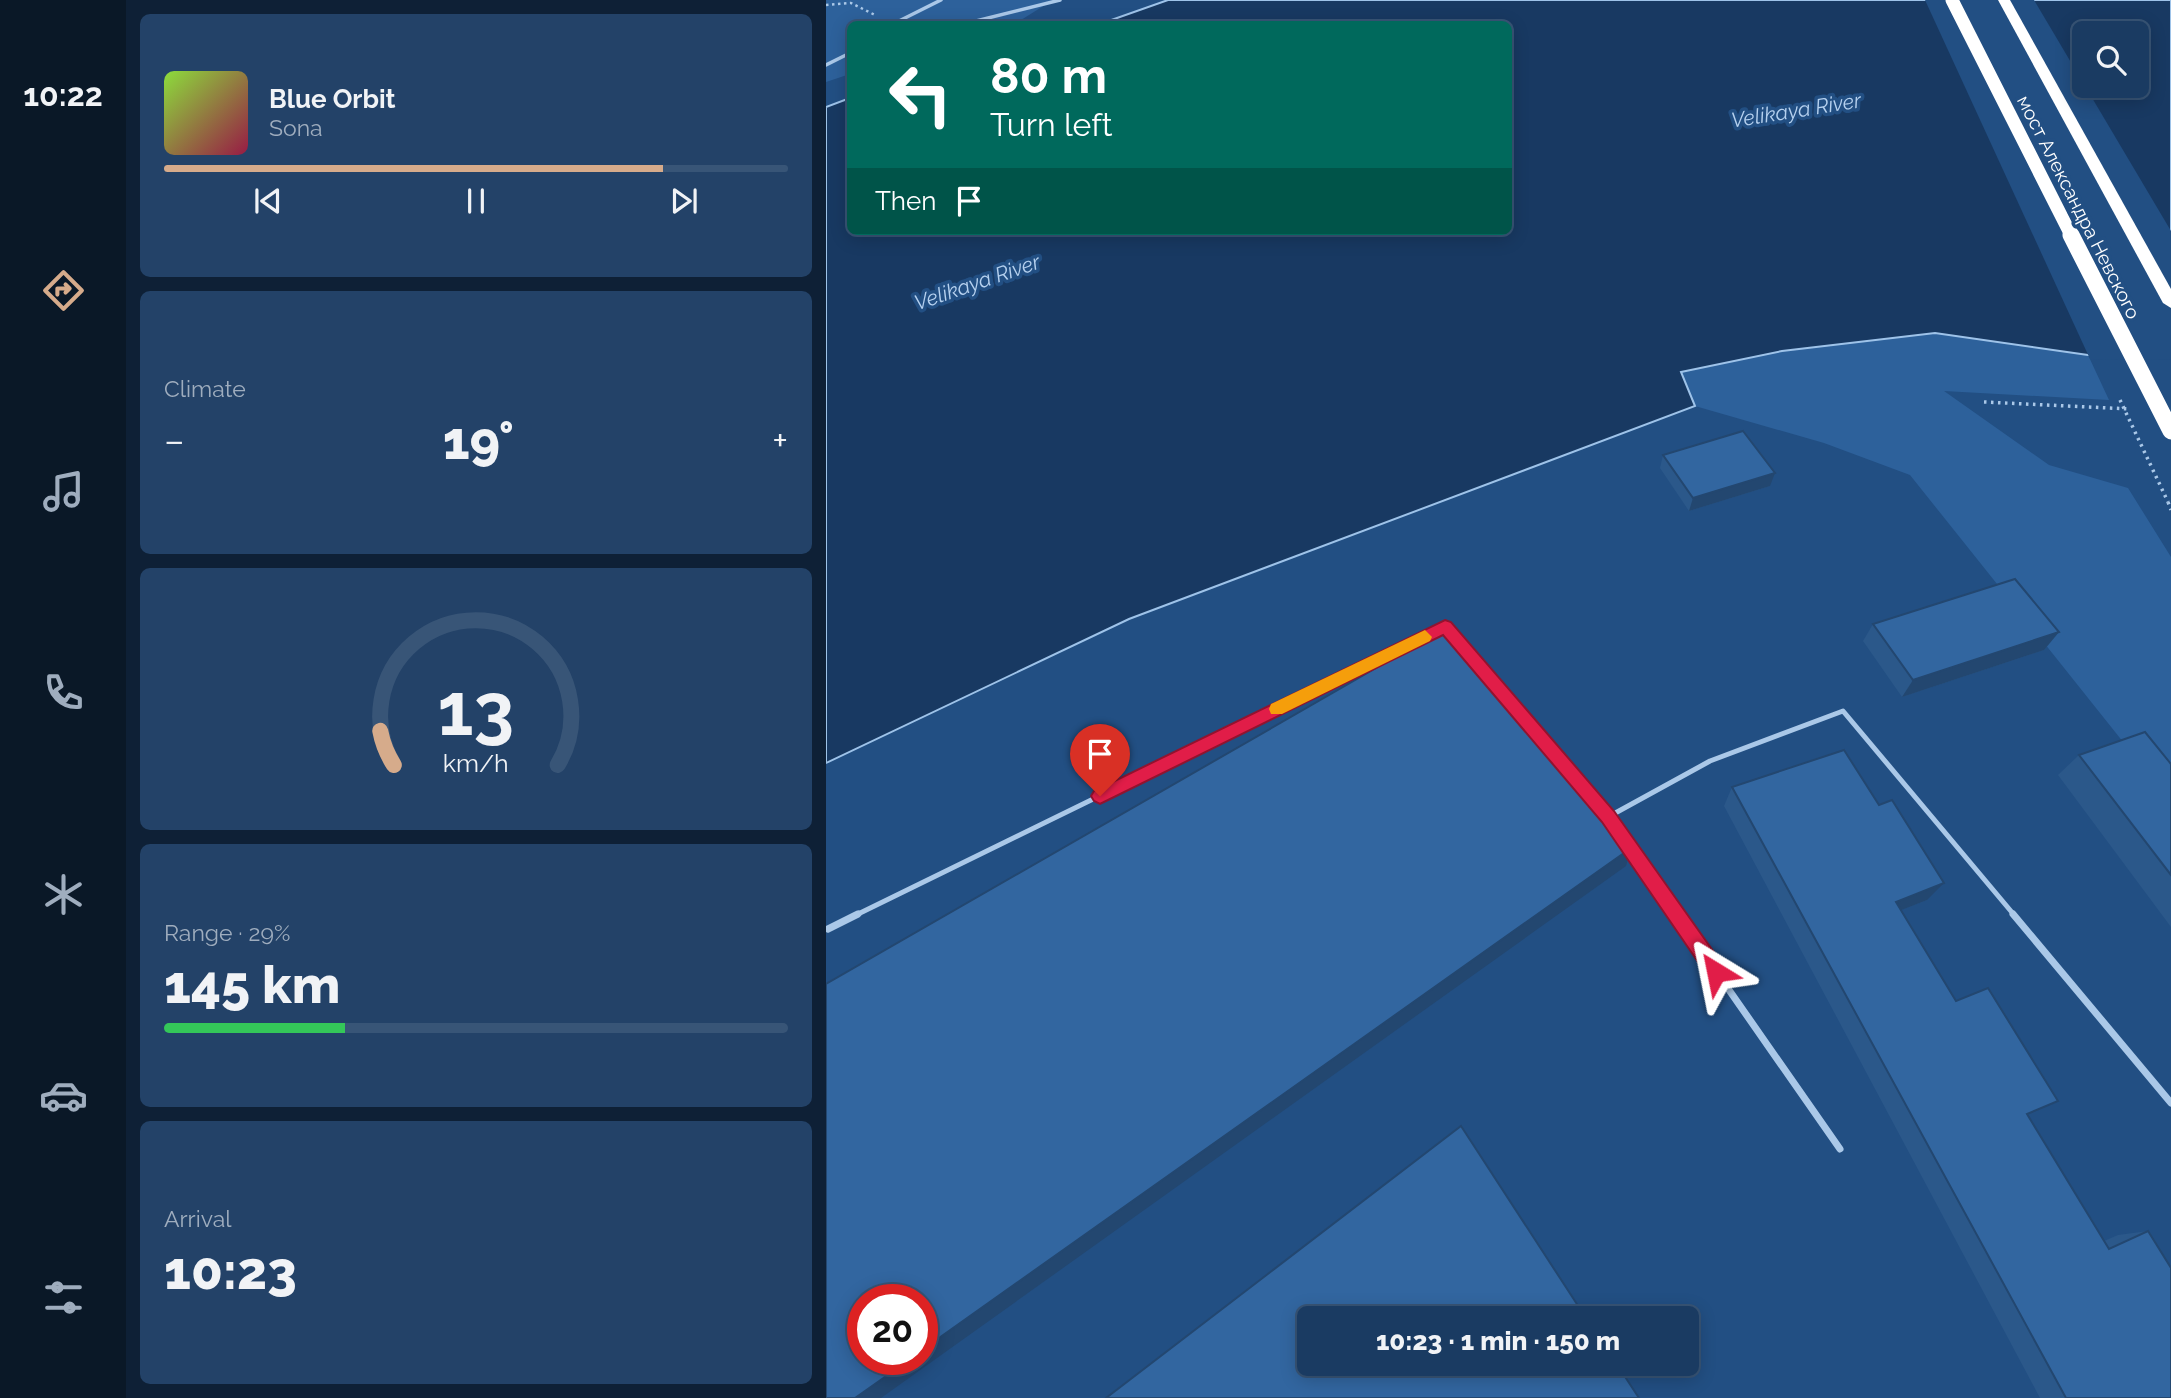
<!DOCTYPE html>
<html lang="en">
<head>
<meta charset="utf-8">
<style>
  :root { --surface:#1a3b62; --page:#234268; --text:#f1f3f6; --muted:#9fadbe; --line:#385577; --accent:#d6ab8b }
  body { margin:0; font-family:Raleway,sans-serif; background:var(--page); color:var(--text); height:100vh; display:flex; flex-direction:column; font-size:26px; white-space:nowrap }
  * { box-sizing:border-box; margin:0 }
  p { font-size:23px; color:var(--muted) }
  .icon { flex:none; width:38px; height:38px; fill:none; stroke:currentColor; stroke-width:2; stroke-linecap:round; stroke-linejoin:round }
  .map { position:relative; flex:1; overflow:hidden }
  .panel { display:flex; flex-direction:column; gap:14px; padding:14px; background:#0e2036; width:700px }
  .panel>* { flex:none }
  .hud { position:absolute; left:21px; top:21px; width:665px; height:214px; border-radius:10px; box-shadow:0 4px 18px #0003,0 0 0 2px var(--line); background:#00695c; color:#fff; overflow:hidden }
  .controls { position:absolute; left:1246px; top:21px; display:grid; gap:14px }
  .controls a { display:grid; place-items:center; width:77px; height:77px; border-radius:10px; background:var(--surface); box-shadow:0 4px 18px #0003,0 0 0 2px var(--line); font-size:35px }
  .speed { position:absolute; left:21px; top:1284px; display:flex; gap:14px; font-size:35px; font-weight:700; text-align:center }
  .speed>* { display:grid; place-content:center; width:91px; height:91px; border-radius:50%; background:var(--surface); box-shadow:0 4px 18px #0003,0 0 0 2px var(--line); line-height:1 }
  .speed .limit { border:10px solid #d22; background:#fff; color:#111 }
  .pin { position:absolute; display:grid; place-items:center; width:60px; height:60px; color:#fff; margin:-72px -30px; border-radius:50% 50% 50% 0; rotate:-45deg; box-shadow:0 0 7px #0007 }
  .pin .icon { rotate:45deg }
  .me { position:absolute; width:77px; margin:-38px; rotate:325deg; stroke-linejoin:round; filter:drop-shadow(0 0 5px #0008) }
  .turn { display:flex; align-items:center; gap:24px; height:147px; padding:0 28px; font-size:32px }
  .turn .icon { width:91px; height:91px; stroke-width:2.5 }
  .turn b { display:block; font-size:49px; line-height:60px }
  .then { display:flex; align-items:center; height:66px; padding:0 28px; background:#0003; gap:14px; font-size:26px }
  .big { font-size:52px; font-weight:800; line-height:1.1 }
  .panel .widget { flex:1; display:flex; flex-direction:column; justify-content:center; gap:10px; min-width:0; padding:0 24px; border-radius:10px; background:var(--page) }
  .panel .dial { align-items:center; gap:0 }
  .dial svg { height:182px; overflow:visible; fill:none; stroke:var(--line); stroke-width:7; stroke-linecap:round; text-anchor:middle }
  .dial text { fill:var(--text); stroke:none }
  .song { display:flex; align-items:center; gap:21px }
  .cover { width:84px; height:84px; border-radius:10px; background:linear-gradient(135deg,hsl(90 70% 55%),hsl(340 70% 35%)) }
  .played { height:7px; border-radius:4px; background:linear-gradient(90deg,var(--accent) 80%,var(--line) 80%) }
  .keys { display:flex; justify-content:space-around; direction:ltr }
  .heat { display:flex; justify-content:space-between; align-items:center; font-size:38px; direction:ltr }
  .charge { height:10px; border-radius:5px; background:linear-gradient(90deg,#34c759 29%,var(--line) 0) }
  .trip { position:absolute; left:471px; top:1306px; width:402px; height:70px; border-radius:10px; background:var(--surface); box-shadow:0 4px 18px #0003,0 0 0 2px var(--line); font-weight:800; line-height:70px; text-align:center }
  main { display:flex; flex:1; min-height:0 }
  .tabs { display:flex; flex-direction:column; width:126px; justify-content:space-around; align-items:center; background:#0a1827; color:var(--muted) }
  .tabs .icon { width:49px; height:49px }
  .tabs .current { color:var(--accent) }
  .tabs b { font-size:32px; color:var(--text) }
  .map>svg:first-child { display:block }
</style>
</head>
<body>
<main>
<nav class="tabs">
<b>10:22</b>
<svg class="icon current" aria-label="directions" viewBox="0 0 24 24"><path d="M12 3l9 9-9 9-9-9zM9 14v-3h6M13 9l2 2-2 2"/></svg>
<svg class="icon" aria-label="music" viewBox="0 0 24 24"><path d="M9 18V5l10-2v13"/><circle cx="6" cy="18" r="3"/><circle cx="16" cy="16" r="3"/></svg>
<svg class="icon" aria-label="phone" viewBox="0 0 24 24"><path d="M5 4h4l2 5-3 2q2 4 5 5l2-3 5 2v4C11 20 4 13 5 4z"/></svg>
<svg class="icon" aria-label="climate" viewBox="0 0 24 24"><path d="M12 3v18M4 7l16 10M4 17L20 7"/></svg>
<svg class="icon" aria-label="car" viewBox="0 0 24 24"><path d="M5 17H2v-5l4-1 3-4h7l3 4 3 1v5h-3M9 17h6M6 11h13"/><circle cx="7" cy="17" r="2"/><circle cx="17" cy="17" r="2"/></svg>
<svg class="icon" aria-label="filters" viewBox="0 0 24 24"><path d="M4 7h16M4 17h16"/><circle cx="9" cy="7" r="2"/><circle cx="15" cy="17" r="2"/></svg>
</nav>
<section class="panel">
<div class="widget">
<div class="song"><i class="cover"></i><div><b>Blue Orbit</b><p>Sona</p></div></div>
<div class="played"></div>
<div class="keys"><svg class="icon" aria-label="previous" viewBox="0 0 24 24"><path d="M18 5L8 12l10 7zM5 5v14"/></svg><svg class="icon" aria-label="pause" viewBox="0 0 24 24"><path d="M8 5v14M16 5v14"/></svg><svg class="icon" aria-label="next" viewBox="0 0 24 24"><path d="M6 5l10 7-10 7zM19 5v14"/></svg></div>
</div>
<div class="widget"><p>Climate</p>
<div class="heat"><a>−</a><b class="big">19°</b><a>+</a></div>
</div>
<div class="widget dial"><svg viewBox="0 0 100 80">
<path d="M14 69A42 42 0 1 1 86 69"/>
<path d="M14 69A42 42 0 0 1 8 54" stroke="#d6ab8b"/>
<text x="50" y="56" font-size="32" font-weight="700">13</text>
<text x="50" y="72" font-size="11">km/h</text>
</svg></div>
<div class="widget"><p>Range · 29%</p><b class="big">145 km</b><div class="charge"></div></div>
<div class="widget"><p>Arrival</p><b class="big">10:23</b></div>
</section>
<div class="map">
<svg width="1345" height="1398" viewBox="0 0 1345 1398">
  <rect width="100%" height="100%" fill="#224f83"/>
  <g fill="#2d619b">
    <path d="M 0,0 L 227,0 L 195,20 L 181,24 L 24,24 L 24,74 L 0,82 Z"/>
    <path d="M 1109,333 L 1262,355 L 1283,400 L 1118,391 L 1223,465 L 1302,488 L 1345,557 L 1345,802 L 1084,475 L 998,443 L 869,406 L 855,372 L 956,351 Z"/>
  </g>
  <path fill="#183962" stroke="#9ec3e9" stroke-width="2" fill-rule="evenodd" d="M 342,0 L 1345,0 L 1345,356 L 1262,355 L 1109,333 L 956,351 L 855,372 L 869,406 L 303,619 L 0,763 L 0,107 L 24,98 L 24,231 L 682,231 L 682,24 L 274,24 ZM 1258,33 L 1311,33 L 1311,86 L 1258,86 Z"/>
  <path fill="#224f83" d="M 1099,0 L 1208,0 L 1345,231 L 1345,360 L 1264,359 Z"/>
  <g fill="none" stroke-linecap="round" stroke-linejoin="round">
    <path stroke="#aac8e8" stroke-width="2.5" stroke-dasharray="2.5 3.5" stroke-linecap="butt" d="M 0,5 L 25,3 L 49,15"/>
    <g stroke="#aac8e8" stroke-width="3.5" stroke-dasharray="2.5 4.5" stroke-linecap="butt">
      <path d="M 1158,402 L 1304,409"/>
      <path d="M 1342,502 L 1345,510"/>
    </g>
    <g stroke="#aac8e8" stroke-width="3.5">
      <path d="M 67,24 L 115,0"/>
      <path d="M 138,24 L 234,0"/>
      <path d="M 0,65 L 24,53"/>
    </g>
    <g stroke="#aac8e8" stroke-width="5">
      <path d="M 782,817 L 884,761 L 1017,711 L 1189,916"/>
      <path d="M 28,916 L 619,627 L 782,817 L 851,916"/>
    </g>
    <g stroke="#aac8e8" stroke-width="7">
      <path d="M 850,914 L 1014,1149"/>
      <path d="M 1187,914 L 1345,1103"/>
      <path d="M 2,929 L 32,914"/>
    </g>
    <path fill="#fff" fill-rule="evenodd" d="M 1172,0 L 1184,0 L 1345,289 L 1345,308 L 1337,303 Z"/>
    <path stroke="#aac8e8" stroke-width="3.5" stroke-dasharray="2.5 4.5" stroke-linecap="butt" d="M 1294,400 L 1342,502"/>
    <path stroke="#fff" stroke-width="13" d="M 1126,0 L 1246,237"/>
    <path stroke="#fff" stroke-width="17" d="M 1245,235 L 1345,431"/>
  </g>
  <g fill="#2b588a">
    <path d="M 837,455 L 944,486 L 863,511 L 834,468 Z"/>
    <path d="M 1047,624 L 1233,632 L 1218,650 L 1076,697 L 1037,641 Z"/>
    <path d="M 1253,755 L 1345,764 L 1345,927 L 1232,775 Z"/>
    <path d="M 906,787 L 1101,900 L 1075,910 L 1130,1001 L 1201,1114 L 1278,1241 L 1292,1235 L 1322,1231 L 1345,1398 L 1214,1398 L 898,806 Z"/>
  </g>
  <g fill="#234770">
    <path d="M 949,473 L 944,486 L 863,511 L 867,498 Z"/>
    <path d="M 1233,632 L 1218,650 L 1076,697 L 1087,680 Z"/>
    <path d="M 805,848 L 800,866 L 55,1398 L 29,1398 L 83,1360 L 96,1360 L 96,1350 Z"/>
    <path d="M 1118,883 L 1101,900 L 1055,918 L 1070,902 Z"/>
  </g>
  <g fill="#3266a0" stroke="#234770" stroke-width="2">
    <path d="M 917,431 L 949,473 L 867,498 L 837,455 Z"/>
    <path d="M 1189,579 L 1233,632 L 1087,680 L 1047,624 Z"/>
    <path d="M 618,629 L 805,848 L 96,1350 L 96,1300 L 37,1300 L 37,1360 L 83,1360 L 29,1398 L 0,1398 L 0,984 Z"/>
    <path d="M 1319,732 L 1345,764 L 1345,875 L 1253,755 Z"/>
    <path d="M 1018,750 L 1053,805 L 1066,800 L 1118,883 L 1070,902 L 1130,1001 L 1162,988 L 1232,1101 L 1201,1114 L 1283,1249 L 1322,1231 L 1345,1268 L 1345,1398 L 1240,1398 L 906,787 Z"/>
    <path d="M 635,1126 L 760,1318 L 483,1318 L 483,1363 L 790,1363 L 813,1398 L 280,1398 Z"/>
  </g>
  <path fill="#e11d48" stroke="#92132f" stroke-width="2" d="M 619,620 L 625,622 L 788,811 L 897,965 L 899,972 L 897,978 L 890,981 L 883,978 L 776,822 L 617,635 L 280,801 L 274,804 L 268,801 L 265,796 L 268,791 Z"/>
  <path fill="#f59e0b" d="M 599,630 L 606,637 L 604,641 L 456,714 L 445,714 L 443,709 L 445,704 Z"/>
  <g text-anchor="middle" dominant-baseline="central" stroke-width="7" stroke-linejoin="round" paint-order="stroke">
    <g font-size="19" fill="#fff" stroke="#224f83">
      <text transform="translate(1253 207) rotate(63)">мост Александра Невского</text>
    </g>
    <g font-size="21" font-style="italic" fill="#b6d1ef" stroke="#224f83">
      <text transform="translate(970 110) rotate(-9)">Velikaya River</text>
      <text transform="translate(151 282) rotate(-19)">Velikaya River</text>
    </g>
  </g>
</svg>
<div class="controls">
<a><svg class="icon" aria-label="search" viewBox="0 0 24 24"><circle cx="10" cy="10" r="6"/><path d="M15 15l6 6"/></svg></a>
</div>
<div class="speed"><div class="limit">20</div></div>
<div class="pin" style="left:274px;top:796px;background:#d93025"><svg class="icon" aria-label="arrive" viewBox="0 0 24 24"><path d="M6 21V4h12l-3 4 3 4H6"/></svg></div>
<svg class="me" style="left:890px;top:972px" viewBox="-20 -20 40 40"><path d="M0-17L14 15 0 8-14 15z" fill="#e11d48" stroke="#fff" stroke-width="4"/></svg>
<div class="trip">10:23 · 1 min · 150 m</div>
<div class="hud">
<div class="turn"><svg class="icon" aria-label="left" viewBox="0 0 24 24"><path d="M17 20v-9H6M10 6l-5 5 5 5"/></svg><div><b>80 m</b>Turn left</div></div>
<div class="then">Then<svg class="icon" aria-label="arrive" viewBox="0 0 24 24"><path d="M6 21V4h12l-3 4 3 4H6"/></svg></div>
</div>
</div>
</main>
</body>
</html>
